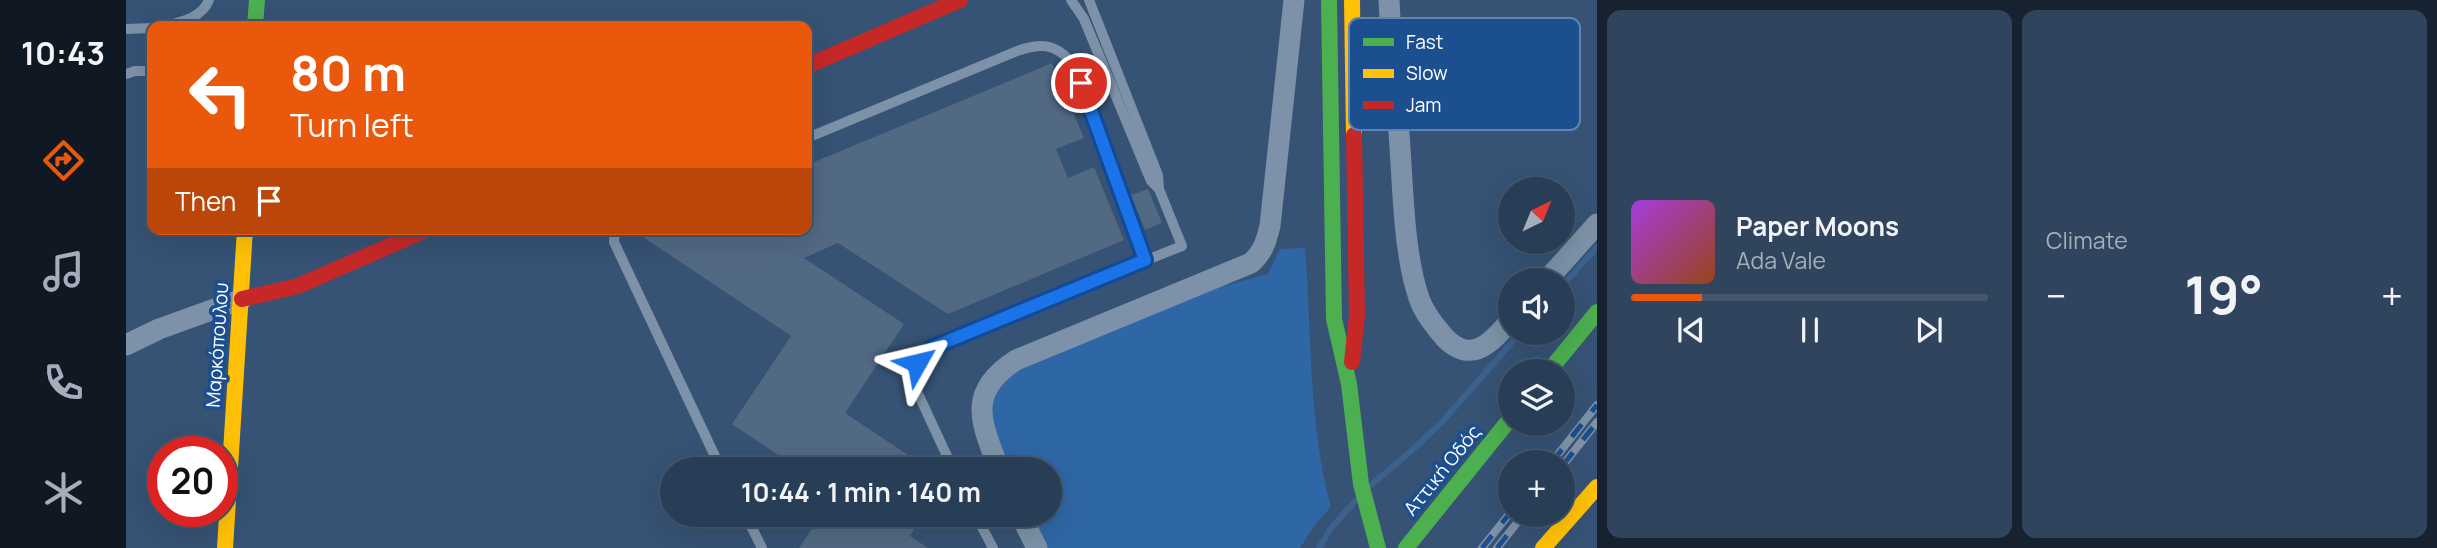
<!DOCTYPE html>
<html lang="en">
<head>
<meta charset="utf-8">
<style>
  :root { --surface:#283e57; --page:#30455d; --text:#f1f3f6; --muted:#a5aeba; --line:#44576d; --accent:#ea580c }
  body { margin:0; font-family:Manrope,sans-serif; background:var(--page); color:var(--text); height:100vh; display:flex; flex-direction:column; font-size:26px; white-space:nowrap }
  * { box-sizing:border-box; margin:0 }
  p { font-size:23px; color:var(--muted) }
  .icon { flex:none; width:38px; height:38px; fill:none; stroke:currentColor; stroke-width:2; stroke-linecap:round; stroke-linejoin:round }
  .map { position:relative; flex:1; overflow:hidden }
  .details { display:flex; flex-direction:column; gap:10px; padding:10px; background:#162230; width:840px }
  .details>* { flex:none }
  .top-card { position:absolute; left:21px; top:21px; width:665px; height:214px; border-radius:14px; box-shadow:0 7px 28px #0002,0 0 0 2px var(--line); background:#ea580c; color:#fff; overflow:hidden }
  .needle { width:46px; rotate:43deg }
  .fabs { position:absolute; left:1372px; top:177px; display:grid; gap:14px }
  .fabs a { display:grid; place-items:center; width:77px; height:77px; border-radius:50%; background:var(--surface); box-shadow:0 7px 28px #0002,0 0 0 2px var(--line); font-size:35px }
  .speed { position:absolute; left:21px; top:436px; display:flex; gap:14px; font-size:35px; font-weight:700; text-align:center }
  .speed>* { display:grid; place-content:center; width:91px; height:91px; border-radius:50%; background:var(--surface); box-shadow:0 7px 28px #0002,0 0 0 2px var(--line); line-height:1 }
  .speed .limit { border:10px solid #d22; background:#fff; color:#111 }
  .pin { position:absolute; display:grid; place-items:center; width:60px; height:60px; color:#fff; margin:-30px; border:4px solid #fff; border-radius:50%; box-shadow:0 2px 7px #0007 }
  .me { position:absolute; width:77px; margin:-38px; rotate:53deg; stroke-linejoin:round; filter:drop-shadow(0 0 5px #0008) }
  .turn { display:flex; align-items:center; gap:24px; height:147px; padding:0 28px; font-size:32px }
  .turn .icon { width:91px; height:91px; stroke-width:2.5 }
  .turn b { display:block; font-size:49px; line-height:60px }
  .then { display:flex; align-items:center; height:66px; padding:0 28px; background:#0003; gap:14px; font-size:26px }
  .big { font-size:52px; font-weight:700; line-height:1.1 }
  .details .widget { flex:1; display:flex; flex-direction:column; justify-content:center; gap:10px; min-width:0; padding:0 24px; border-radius:14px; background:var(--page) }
  .song { display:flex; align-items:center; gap:21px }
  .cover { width:84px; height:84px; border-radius:10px; background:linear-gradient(135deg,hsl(280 70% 55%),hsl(20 70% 35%)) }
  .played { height:7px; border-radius:4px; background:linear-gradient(90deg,var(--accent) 20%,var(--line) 20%) }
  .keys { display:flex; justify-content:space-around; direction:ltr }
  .heat { display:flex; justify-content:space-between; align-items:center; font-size:38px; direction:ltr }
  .details .tiles { flex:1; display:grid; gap:10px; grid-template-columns:repeat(2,1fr) }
  .trip { position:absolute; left:534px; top:457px; width:402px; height:70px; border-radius:35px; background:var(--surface); box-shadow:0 7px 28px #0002,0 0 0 2px var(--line); font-weight:700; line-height:70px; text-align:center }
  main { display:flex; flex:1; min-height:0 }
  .tab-bar { display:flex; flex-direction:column; width:126px; justify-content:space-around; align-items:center; background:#101923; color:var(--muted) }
  .tab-bar .icon { width:49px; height:49px }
  .tab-bar .current { color:var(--accent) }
  .tab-bar b { font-size:32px; color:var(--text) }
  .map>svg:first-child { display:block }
</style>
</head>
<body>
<main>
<nav class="tab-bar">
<b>10:43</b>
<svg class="icon current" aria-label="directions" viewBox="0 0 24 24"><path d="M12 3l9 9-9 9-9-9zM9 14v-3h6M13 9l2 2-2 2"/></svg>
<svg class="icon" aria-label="music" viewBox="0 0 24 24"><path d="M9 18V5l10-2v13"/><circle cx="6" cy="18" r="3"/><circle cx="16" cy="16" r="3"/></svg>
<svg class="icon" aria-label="phone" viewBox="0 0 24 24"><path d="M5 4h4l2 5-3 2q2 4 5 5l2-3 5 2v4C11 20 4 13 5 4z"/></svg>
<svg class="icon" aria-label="climate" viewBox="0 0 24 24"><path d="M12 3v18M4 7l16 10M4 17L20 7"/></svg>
</nav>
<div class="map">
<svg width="1471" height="548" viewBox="0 0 1471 548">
  <rect width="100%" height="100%" fill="#365274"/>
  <path fill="#2f66a5" d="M 1179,248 C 1186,335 1182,422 1205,507 L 1191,522 L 1174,548 L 919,548 L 902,515 L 924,514 L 924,469 L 880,469 L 861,406 L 878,375 L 1094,287 L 1142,274 L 1154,249 Z"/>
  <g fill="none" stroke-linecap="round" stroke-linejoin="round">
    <g stroke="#3b618d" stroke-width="6">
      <path d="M 1437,285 L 1471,247"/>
      <path d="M 1245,485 L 1284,452 L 1315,423 L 1395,332"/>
      <path d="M 1193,548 L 1205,528 L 1230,500"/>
    </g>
  </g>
  <g fill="#526984">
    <path d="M 926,63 L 958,138 L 930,149 L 942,178 L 968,167 L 998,240 L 822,314 L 712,243 L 678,258 L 778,324 L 719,413 L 803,469 L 673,469 L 606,424 L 665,336 L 514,235 L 527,229 L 681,229 L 681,165 Z"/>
    <path d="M 1022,189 L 1036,223 L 1019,230 L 1005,195 Z"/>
    <path d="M 696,514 L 798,514 L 784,536 L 802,548 L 673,548 Z"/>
  </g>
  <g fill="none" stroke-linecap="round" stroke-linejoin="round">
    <g stroke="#7d92a8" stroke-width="10">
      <path d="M 963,0 L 1032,175 L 1033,189"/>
      <path d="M 39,26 C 55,22 76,18 83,0"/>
      <path d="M 0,29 L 26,28"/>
      <path d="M 0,74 L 9,71 L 26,71"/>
      <path d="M 681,138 L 891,51 C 914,43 929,43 945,62 L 1019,260"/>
      <path d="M 489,229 L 488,242 L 595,469"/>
      <path d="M 827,469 L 789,387 L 791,363 L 796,356 L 805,348 L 860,324 L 1056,246 L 1033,189 L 1025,181 L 958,19 L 945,0"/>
      <path d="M 619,514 L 636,548"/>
      <path d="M 849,514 L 867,548"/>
    </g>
    <g stroke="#7d92a8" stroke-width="21">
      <path d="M 1263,0 C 1265,44 1270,89 1273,133 C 1277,183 1277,252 1293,298 C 1298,313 1309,326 1319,338 C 1346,365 1366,342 1384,321"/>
      <path d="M 1421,280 L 1471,224"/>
      <path d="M 0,345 L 33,329 L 116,299"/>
      <path d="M 873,469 C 855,422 840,392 890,360 L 1125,263 C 1137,252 1140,242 1144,226 L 1168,0"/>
      <path d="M 894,514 L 911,548"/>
    </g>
    <g stroke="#4caf50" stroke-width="16">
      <path d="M 1203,0 L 1208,319 L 1223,384 L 1235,484 L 1252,548"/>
      <path d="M 129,26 L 131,0"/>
      <path d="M 1423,371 L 1471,312"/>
      <path d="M 1280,548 L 1384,419"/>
    </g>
    <g stroke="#ffc107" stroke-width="16">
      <path d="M 1226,0 L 1228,135"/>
      <path d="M 99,548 L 119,229"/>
      <path d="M 1417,548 L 1471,487"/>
    </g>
    <g stroke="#c62828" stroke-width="16">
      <path d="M 681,66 L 834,0"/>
      <path d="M 116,299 L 172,286 L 302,229"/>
      <path d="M 1226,362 L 1231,316 L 1228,135"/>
    </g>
    <g stroke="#7e92a7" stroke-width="8">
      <g id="rail">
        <path d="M 1426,462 L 1471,405"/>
        <path d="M 1437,465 L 1471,422"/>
        <path d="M 1356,548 L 1384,513"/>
        <path d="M 1371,548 L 1398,514"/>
      </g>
    </g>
    <use href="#rail" stroke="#1b4f8f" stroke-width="5" stroke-dasharray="16" stroke-linecap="butt"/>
  </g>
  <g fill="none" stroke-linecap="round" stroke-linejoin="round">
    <g stroke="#114b97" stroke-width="18">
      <path id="route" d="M 791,363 L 805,348 L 1019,260 L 955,83"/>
    </g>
    <use href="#route" stroke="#1a73e8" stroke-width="12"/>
  </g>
  <g text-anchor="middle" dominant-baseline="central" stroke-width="7" stroke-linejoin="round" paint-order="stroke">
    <g font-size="19" fill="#fff" stroke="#1b4f8f">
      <text transform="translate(91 345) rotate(-86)">Μαρκόπουλου</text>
      <text transform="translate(1316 470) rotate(-51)">Αττική Οδός</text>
    </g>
  </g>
  <rect x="1223" y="18" width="231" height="112" rx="10" fill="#1b4f8f" stroke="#5f84b1" stroke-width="2"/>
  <rect x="1237" y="38" width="31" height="8" fill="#4caf50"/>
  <rect x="1237" y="69" width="31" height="9" fill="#ffc107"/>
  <rect x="1237" y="101" width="31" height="8" fill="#c62828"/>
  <g font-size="19" fill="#fff">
    <text x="1280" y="49">Fast</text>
    <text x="1280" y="80">Slow</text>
    <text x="1280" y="112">Jam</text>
  </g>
</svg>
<div class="fabs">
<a><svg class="needle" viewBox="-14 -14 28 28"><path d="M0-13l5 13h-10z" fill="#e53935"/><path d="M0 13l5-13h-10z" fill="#a5aeba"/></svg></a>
<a><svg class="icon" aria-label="sound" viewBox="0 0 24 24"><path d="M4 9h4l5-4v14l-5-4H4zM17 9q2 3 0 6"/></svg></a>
<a><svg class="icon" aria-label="layers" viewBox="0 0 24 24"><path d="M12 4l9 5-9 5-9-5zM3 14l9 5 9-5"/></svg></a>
<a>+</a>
</div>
<div class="speed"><div class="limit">20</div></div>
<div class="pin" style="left:955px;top:83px;background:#d93025"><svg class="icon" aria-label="arrive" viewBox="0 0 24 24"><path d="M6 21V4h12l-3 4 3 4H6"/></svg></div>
<svg class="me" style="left:791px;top:363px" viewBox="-20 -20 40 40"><path d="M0-17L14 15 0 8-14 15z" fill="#1a73e8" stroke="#fff" stroke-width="4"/></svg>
<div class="trip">10:44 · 1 min · 140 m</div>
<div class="top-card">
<div class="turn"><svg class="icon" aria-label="left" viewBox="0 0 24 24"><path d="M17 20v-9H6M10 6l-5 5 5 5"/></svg><div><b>80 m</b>Turn left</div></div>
<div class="then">Then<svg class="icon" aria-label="arrive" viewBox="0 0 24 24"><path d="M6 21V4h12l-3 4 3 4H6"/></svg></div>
</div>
</div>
<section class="details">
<div class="tiles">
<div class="widget">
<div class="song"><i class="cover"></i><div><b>Paper Moons</b><p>Ada Vale</p></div></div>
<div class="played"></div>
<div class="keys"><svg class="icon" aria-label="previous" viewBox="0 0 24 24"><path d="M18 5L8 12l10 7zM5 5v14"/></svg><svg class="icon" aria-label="pause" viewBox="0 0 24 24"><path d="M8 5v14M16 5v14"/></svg><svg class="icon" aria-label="next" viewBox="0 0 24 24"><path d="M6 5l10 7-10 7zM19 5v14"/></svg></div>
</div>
<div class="widget"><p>Climate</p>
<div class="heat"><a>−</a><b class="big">19°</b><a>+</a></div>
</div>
</div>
</section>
</main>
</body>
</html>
